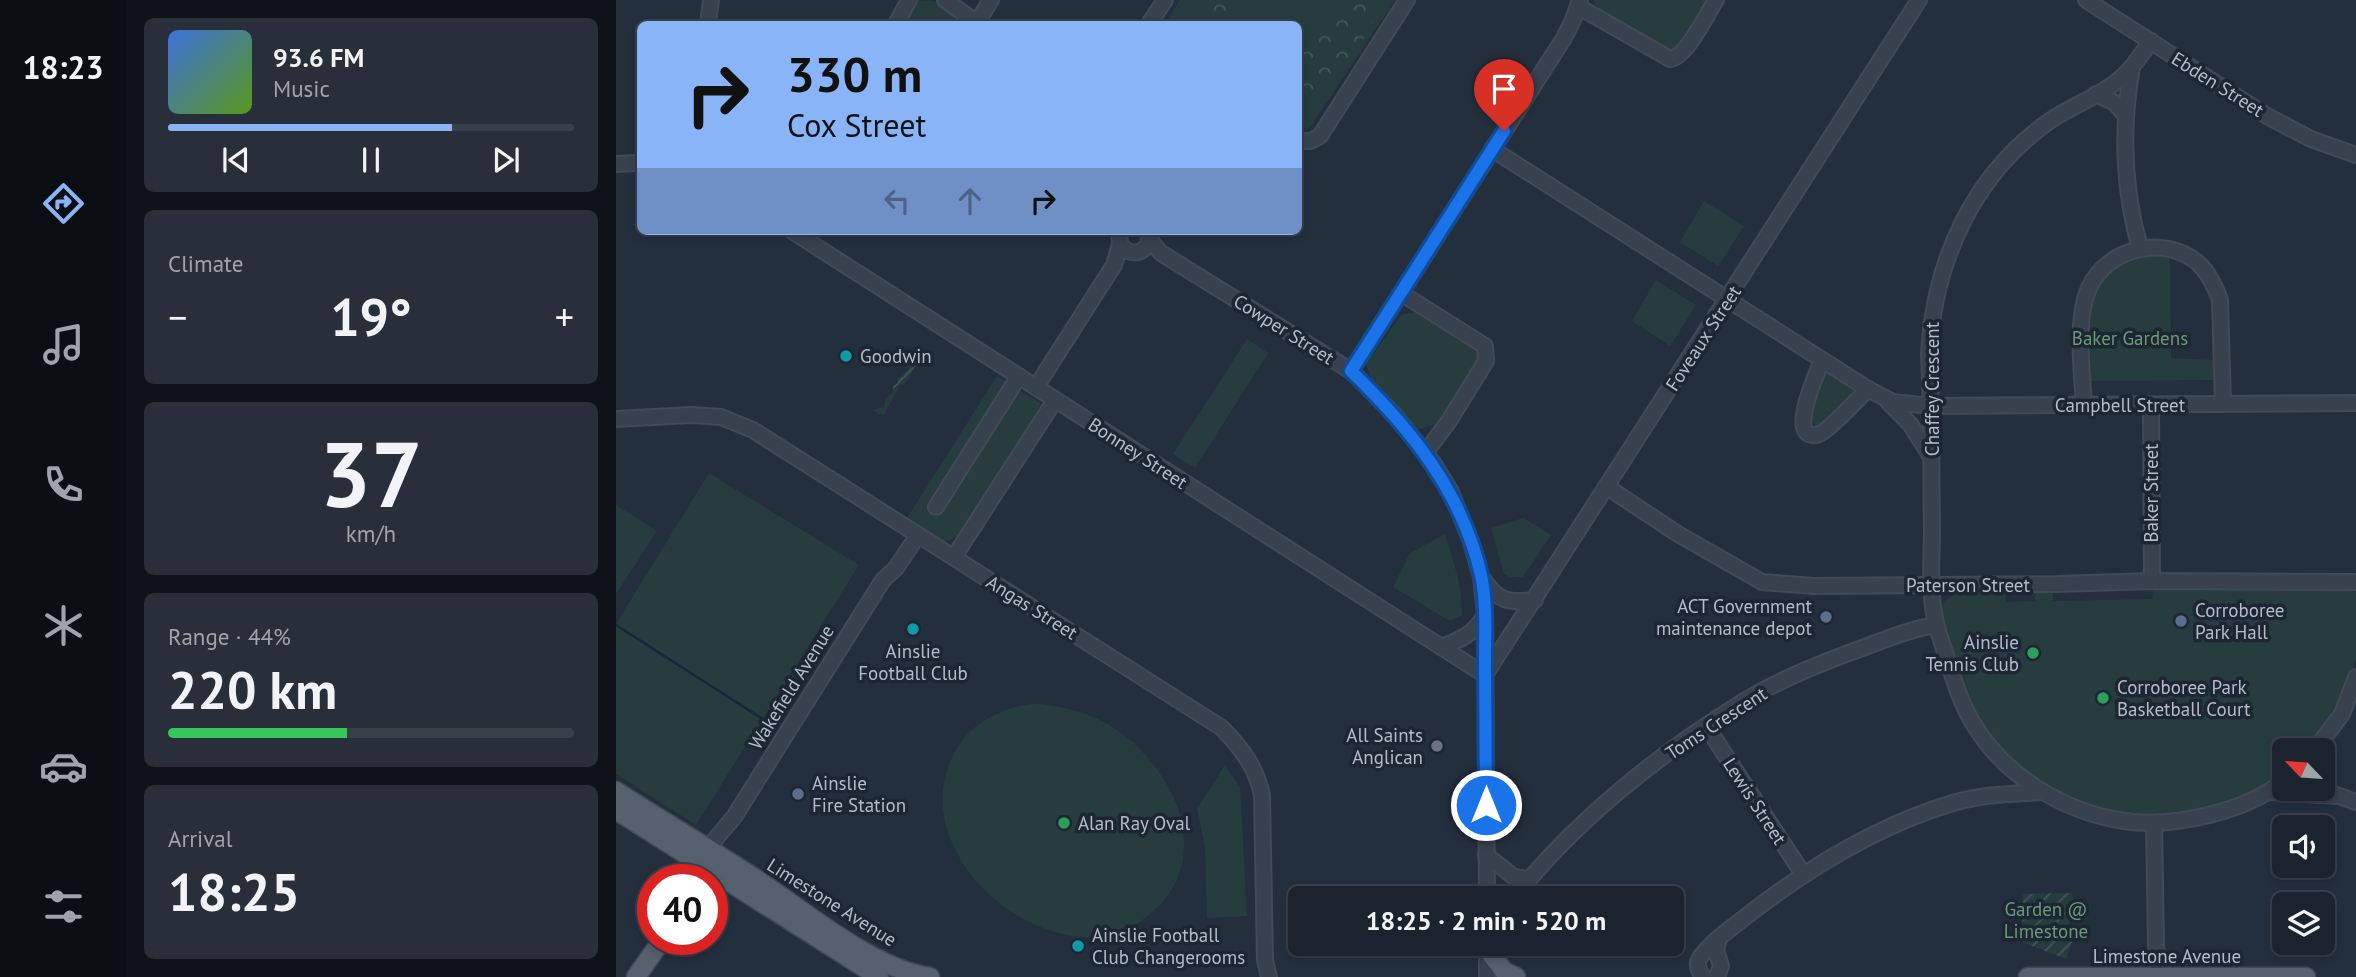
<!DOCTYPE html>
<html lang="en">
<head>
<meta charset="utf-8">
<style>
  :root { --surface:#1b232e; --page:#282f3a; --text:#f1f3f6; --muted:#a0a4aa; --line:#39404a; --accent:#8ab4f8 }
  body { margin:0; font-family:"PT Sans",sans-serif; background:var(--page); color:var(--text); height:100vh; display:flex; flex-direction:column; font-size:26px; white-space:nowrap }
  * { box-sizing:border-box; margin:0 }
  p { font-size:23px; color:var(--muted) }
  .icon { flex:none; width:38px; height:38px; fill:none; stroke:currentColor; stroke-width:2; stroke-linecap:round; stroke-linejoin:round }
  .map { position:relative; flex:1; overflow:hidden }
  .details { display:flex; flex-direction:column; gap:18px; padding:18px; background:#0f1319; width:490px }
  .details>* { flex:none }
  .guide { position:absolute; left:21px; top:21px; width:665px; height:214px; border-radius:10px; box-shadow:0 4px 10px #0003,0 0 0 2px var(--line); background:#8ab4f8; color:#111; overflow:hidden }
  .needle { width:46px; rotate:295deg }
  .controls { position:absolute; left:1656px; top:738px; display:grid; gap:14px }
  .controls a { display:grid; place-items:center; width:63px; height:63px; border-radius:10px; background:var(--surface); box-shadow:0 4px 10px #0003,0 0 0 2px var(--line); font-size:35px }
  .speed { position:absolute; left:21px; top:864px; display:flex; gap:14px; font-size:35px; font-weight:700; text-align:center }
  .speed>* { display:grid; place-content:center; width:91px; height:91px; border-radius:50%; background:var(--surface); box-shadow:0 4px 10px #0003,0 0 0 2px var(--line); line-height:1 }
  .speed .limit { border:10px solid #d22; background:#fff; color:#111 }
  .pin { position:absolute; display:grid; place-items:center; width:60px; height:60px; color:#fff; margin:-72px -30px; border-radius:50% 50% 50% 0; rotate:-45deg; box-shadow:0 0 7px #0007 }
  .pin .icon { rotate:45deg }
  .me { position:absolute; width:77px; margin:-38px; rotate:0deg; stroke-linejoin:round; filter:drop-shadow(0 0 5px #0008) }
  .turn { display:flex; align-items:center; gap:24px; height:147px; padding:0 35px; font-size:32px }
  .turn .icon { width:91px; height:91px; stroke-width:2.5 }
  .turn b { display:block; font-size:49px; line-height:60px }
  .lanes { display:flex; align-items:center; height:66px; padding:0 35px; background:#0003; justify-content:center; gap:35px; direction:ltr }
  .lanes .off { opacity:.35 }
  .big { font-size:52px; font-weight:700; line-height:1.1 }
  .details .card { flex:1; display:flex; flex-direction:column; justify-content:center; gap:10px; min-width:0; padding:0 24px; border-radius:10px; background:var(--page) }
  .details .dial { align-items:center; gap:0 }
  .dial b { font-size:91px; line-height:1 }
  .song { display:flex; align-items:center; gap:21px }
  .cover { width:84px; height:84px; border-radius:10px; background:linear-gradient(135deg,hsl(220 70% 55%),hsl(90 70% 35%)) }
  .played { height:7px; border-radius:4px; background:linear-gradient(90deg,var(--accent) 70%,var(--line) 70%) }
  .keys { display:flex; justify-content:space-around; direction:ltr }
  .heat { display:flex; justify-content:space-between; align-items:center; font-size:38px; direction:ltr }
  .charge { height:10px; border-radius:5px; background:linear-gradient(90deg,#34c759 44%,var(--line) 0) }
  .trip { position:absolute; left:672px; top:886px; width:396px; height:70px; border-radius:10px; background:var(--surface); box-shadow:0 4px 10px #0003,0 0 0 2px var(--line); font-weight:700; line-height:70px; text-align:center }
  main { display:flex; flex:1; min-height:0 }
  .tab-bar { display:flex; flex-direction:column; width:126px; justify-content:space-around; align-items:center; background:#0b0e12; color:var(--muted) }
  .tab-bar .icon { width:49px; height:49px }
  .tab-bar .selected { color:var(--accent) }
  .tab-bar b { font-size:32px; color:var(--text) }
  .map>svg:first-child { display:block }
</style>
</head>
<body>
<main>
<nav class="tab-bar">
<b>18:23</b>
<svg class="icon selected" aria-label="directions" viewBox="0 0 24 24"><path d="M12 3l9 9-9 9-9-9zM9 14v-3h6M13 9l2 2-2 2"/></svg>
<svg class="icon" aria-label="music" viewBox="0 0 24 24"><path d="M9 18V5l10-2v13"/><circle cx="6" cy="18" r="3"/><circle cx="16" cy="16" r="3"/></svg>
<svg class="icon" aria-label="phone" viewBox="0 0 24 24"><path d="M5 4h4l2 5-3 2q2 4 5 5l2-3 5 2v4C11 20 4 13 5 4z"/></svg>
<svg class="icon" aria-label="climate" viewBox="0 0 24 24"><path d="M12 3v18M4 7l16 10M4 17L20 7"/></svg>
<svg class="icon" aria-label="car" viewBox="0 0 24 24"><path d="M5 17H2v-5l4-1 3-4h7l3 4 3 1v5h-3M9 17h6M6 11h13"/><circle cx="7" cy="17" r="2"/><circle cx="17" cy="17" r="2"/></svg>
<svg class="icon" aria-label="filters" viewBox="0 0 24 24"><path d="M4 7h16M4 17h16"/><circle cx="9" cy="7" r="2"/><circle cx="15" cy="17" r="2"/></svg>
</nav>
<section class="details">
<div class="card">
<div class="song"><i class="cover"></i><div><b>93.6 FM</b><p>Music</p></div></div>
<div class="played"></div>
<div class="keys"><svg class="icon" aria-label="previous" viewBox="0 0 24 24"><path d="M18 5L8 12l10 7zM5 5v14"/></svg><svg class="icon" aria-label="pause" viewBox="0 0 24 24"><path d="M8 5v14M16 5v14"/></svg><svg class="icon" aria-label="next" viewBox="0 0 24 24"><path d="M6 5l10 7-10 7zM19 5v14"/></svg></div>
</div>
<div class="card"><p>Climate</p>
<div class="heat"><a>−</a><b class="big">19°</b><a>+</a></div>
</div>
<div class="card dial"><b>37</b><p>km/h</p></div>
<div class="card"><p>Range · 44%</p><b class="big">220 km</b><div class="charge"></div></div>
<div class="card"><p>Arrival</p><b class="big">18:25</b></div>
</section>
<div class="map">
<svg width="1740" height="977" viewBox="0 0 1740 977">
  <defs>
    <pattern id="forest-crowns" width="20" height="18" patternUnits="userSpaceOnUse" patternTransform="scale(1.75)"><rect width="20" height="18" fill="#263c3f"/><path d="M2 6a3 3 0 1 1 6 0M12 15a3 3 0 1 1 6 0" fill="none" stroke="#435659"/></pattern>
    <pattern id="garden-furrows" width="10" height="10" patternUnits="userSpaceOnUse" patternTransform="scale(1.75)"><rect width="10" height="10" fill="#263c3f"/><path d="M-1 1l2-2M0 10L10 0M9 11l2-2" fill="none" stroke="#435659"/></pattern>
  </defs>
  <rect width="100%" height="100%" fill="#242f3e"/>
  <g fill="#263c3f">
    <path d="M 295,0 C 316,0 336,0 343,24 L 282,24 Z"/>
    <path d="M 564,0 L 779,0 L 697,123 L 691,129 L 683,126 L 682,24 L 548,24 Z"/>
    <path d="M 977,0 L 1095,0 L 1065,48 L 1057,54 C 1033,42 990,24 977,0 Z"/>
    <path d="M 1088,201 L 1128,226 L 1102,266 L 1064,242 Z"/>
    <path d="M 1545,255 L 1553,258 L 1554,265 L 1555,358 L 1597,360 L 1597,380 L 1473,381 C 1469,316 1466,262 1545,255 Z"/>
    <path d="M 1040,280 L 1080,305 L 1054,346 L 1016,321 Z"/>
    <path d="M 805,312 L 862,349 L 867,359 L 828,421 L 801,430 L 779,404 L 758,386 L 750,364 L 786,314 Z"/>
    <path d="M 631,339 L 652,353 L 579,468 L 557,454 Z"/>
    <path d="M 1212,372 L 1237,387 L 1237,394 L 1204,426 L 1201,426 L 1192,419 L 1206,376 Z"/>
    <path d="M 381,376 L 424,403 L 419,419 L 345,533 L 335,540 L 328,541 L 291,518 Z"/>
    <path d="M 93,473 L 243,565 L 80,825 L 0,774 L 0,624 Z"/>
    <path d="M 0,505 L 41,531 L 0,594 Z"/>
    <path d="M 907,518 L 935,535 L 907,577 L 894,577 L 888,574 L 875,528 Z"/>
    <path d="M 829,534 C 837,561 847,587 846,615 L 834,621 L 777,587 L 794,553 Z"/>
    <path d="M 1537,589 L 1736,589 L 1740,592 C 1740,613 1740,638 1740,659 C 1733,693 1712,726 1689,751 L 1668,751 L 1668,771 C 1570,849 1426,824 1359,718 C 1340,688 1333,650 1325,616 C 1324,584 1367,593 1389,593 L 1390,602 L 1419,601 L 1419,592 L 1437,591 L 1437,601 L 1536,599 Z"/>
    <path d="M 421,704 C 450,706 478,714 501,730 C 560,771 600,859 534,914 C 518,928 498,937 476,937 C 397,940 303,850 332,768 C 337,753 346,738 358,728 C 377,713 397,705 421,704 Z"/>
    <path d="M 609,765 L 624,787 L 631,916 L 591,918 L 589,846 L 581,809 Z"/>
  </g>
  <g fill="url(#forest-crowns)">
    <path d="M 580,0 L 631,0 L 621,18 L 620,24 L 595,24 L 594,20 L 581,11 Z"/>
    <path d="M 743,0 L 777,0 L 749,31 L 745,54 L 730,62 L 723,71 L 712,62 L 712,67 L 717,75 L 695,102 L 689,101 L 686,92 L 683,94 L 683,45 L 692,33 L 706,31 L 711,24 L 719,25 L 723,15 L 733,15 L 736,5 Z"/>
  </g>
  <g fill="url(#garden-furrows)">
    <path d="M 296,358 L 302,362 L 288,385 L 285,384 L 268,414 L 262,414 L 257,410 L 268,407 L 270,398 L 277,393 L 277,386 L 282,383 L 281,378 L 286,377 L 289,372 L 293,370 L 292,367 L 289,368 L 289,359 L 293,362 Z"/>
    <path d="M 1456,893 L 1459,907 L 1451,930 L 1459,933 L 1450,959 L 1406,942 L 1407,894 Z"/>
  </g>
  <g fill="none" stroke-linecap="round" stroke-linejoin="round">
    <path stroke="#17263c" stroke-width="2.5" d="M 0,625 L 156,725"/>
    <g stroke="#414a57" stroke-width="18">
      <g id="minor">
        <path d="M 329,0 L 361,23"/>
        <path d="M 1470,0 L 1651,116 L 1695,139 L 1740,155"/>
        <path d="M 963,7 L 1054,59 C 1070,58 1091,14 1100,0"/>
        <path d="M 92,24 L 95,0"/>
        <path d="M 280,24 L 293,0"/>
        <path d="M 360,24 L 375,0"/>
        <path d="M 533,24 L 549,0"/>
        <path d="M 1535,41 C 1524,56 1515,71 1500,82 C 1481,97 1456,106 1435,120 C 1357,174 1318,261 1313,354 C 1316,412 1315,470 1316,529 C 1316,557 1313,586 1318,613 C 1320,629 1327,644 1331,659 C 1338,680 1345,704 1357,723 C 1388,776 1448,812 1508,821 C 1555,828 1632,812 1668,780"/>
        <path d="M 1516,67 C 1505,129 1507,188 1524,248"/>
        <path d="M 1480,94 L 1499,103 L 1509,115"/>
        <path d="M 682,141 L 695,141 L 704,136 L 791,0"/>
        <path d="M 876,149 L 1252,389 L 1277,402 L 1315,406 L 1740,403"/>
        <path d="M 0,164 L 24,163"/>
        <path d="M 176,231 L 869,675 L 1303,0"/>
        <path d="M 503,231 L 504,244 C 512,255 524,255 532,245 L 534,232"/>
        <path d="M 534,240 L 545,253 L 735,371 L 778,414 L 818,464 L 835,492 L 855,542 L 865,577 L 869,614 L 871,898"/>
        <path d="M 785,293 L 869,346 L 870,361 L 833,421 L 809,453"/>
        <path d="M 1206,360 C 1202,371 1168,444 1203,434 C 1211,432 1244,397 1252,389"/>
        <path d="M 735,371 L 948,38 L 957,20 L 964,0"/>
        <path d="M 420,387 L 498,265 L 504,244"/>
        <path d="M 1272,402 L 1294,424 L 1315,457"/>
        <path d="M 1468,405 C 1466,371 1459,319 1473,288 C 1491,248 1548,234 1582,263 C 1593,273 1599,286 1604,300 L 1607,404"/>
        <path d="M 1535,405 L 1536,581"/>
        <path d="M 0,419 L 75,415 L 105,417 L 137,430 L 606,728 C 626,749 640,767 646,795 L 649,960 L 653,977"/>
        <path d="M 991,487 L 1062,534 L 1146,582 L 1198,586 L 1441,584 L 1536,581 L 1740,582"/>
        <path d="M 320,507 L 403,376"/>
        <path d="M 338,557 L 439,400"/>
        <path d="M 867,579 C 882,602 893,603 919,600"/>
        <path d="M 825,647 C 844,640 858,634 868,616"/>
        <path d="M 1091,727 L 1187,874"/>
        <path d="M 1698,751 L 1726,714 L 1740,677"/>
        <path d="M 1654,792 L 1720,796"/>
        <path d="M 1712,792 L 1740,802"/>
        <path d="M 1538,823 L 1540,946 L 1544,977"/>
        <path d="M 91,849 L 118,817 L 267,580 L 280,568 L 302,535"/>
        <path d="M 870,855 L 898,877 L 913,879"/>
        <path d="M 898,898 C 956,824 1039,757 1119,707 C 1159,681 1205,663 1249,647 C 1273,638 1295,629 1320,625"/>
        <path d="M 871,945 L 871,977"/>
        <path d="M 1087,977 C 1084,972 1081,968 1082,962 C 1085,951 1110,932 1119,925 C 1184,873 1256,827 1337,803 C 1366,794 1396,794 1426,792"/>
        <path d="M 1101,977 L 1105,966 L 1100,950 L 1103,939"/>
      </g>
    </g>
    <g stroke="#414a57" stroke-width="21">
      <g id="major">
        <path d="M 0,791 C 48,822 98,851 146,883 C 192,914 258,969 314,977"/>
        <path d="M 0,810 L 263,977"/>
        <path d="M 73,880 L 88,853"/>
        <path d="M 871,949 L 888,971 L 900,977"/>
        <path d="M 20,977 L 46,940"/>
        <path d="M 1412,977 L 1690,977"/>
      </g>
    </g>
    <use href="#minor" stroke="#38414e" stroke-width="14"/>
    <use href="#major" stroke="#56606e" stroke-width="18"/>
  </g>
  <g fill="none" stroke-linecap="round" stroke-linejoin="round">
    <g stroke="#114b97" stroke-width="18">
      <path id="route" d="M 870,805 C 870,757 869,709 869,661 C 869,633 871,603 865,575 C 846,492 795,429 735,371 L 888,131"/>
    </g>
    <use href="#route" stroke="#1a73e8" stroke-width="12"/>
  </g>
  <g fill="#0f9aa8" stroke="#1d2633" stroke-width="2.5">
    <circle cx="230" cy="356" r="7"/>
    <circle cx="297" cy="629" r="7"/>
    <circle cx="462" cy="946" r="7"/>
  </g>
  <g fill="#5c6f8a" stroke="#1d2633" stroke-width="2.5">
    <circle cx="1210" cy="617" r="7"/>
    <circle cx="1565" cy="621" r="7"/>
    <circle cx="182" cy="794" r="7"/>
  </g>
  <g fill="#2e9e5b" stroke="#1d2633" stroke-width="2.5">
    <circle cx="1417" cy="653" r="7"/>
    <circle cx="1487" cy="698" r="7"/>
    <circle cx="448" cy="823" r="7"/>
  </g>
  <circle fill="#6b7280" stroke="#1d2633" stroke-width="2.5" cx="821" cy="746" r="7"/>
  <g text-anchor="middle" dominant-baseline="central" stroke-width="7" stroke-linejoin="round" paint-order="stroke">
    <g font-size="19" fill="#b4bcc9" stroke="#1d2633">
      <text transform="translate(1602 84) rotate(32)">Ebden Street</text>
      <text transform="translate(668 329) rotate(32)">Cowper Street</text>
      <text transform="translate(1087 338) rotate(-57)">Foveaux Street</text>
      <text transform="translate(1316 389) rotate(-90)">Chaffey Crescent</text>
      <text x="1504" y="405">Campbell Street</text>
      <text transform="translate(522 453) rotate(33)">Bonney Street</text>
      <text transform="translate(1535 493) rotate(-90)">Baker Street</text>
      <text x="1352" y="585">Paterson Street</text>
      <text transform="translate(416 607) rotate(32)">Angas Street</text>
      <text transform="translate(175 687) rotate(-58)">Wakefield Avenue</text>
      <text transform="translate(1100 723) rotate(-33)">Toms Crescent</text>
      <text transform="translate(1139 801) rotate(57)">Lewis Street</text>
      <text transform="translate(216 902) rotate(32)">Limestone Avenue</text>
      <text x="1551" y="956">Limestone Avenue</text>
    </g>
    <g font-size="19" fill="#6b9a76" stroke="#1d2633">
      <text x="1514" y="338">Baker Gardens</text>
      <text x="1430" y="909">Garden @<tspan x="1430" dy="22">Limestone</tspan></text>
    </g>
    <g font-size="19" fill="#b4bcc9" stroke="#1d2633" text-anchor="start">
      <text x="244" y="356">Goodwin</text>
      <text x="1196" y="606" text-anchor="end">ACT Government<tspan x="1196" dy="22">maintenance depot</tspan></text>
      <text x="1579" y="610">Corroboree<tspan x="1579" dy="22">Park Hall</tspan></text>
      <text x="1403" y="642" text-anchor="end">Ainslie<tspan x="1403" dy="22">Tennis Club</tspan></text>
      <text x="297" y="651" text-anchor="middle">Ainslie<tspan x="297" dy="22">Football Club</tspan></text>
      <text x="1501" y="687">Corroboree Park<tspan x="1501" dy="22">Basketball Court</tspan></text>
      <text x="807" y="735" text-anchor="end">All Saints<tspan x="807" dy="22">Anglican</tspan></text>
      <text x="196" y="783">Ainslie<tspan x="196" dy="22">Fire Station</tspan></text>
      <text x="462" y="823">Alan Ray Oval</text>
      <text x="476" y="935">Ainslie Football<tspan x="476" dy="22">Club Changerooms</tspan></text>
    </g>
  </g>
</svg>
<div class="controls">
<a><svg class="needle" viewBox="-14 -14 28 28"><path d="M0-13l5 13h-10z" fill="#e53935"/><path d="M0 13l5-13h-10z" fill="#a0a4aa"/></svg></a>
<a><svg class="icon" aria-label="sound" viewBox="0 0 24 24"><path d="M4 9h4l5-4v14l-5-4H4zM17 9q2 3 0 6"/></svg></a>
<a><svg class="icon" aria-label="layers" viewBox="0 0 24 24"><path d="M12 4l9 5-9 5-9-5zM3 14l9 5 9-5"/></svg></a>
</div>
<div class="speed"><div class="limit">40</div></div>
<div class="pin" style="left:888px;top:131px;background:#d93025"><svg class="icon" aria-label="arrive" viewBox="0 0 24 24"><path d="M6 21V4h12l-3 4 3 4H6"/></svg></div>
<svg class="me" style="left:870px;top:805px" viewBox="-20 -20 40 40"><circle r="17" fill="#1a73e8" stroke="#fff" stroke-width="3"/><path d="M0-11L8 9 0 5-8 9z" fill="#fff"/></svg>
<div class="trip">18:25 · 2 min · 520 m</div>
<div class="guide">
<div class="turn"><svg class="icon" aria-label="right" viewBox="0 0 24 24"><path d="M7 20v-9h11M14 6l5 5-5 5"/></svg><div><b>330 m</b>Cox Street</div></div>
<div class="lanes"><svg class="icon off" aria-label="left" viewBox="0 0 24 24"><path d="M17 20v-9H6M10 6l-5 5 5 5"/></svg><svg class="icon off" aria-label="ahead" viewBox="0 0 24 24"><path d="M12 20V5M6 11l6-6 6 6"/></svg><svg class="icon" aria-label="right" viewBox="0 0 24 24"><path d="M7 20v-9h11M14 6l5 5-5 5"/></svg></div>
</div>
</div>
</main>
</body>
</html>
